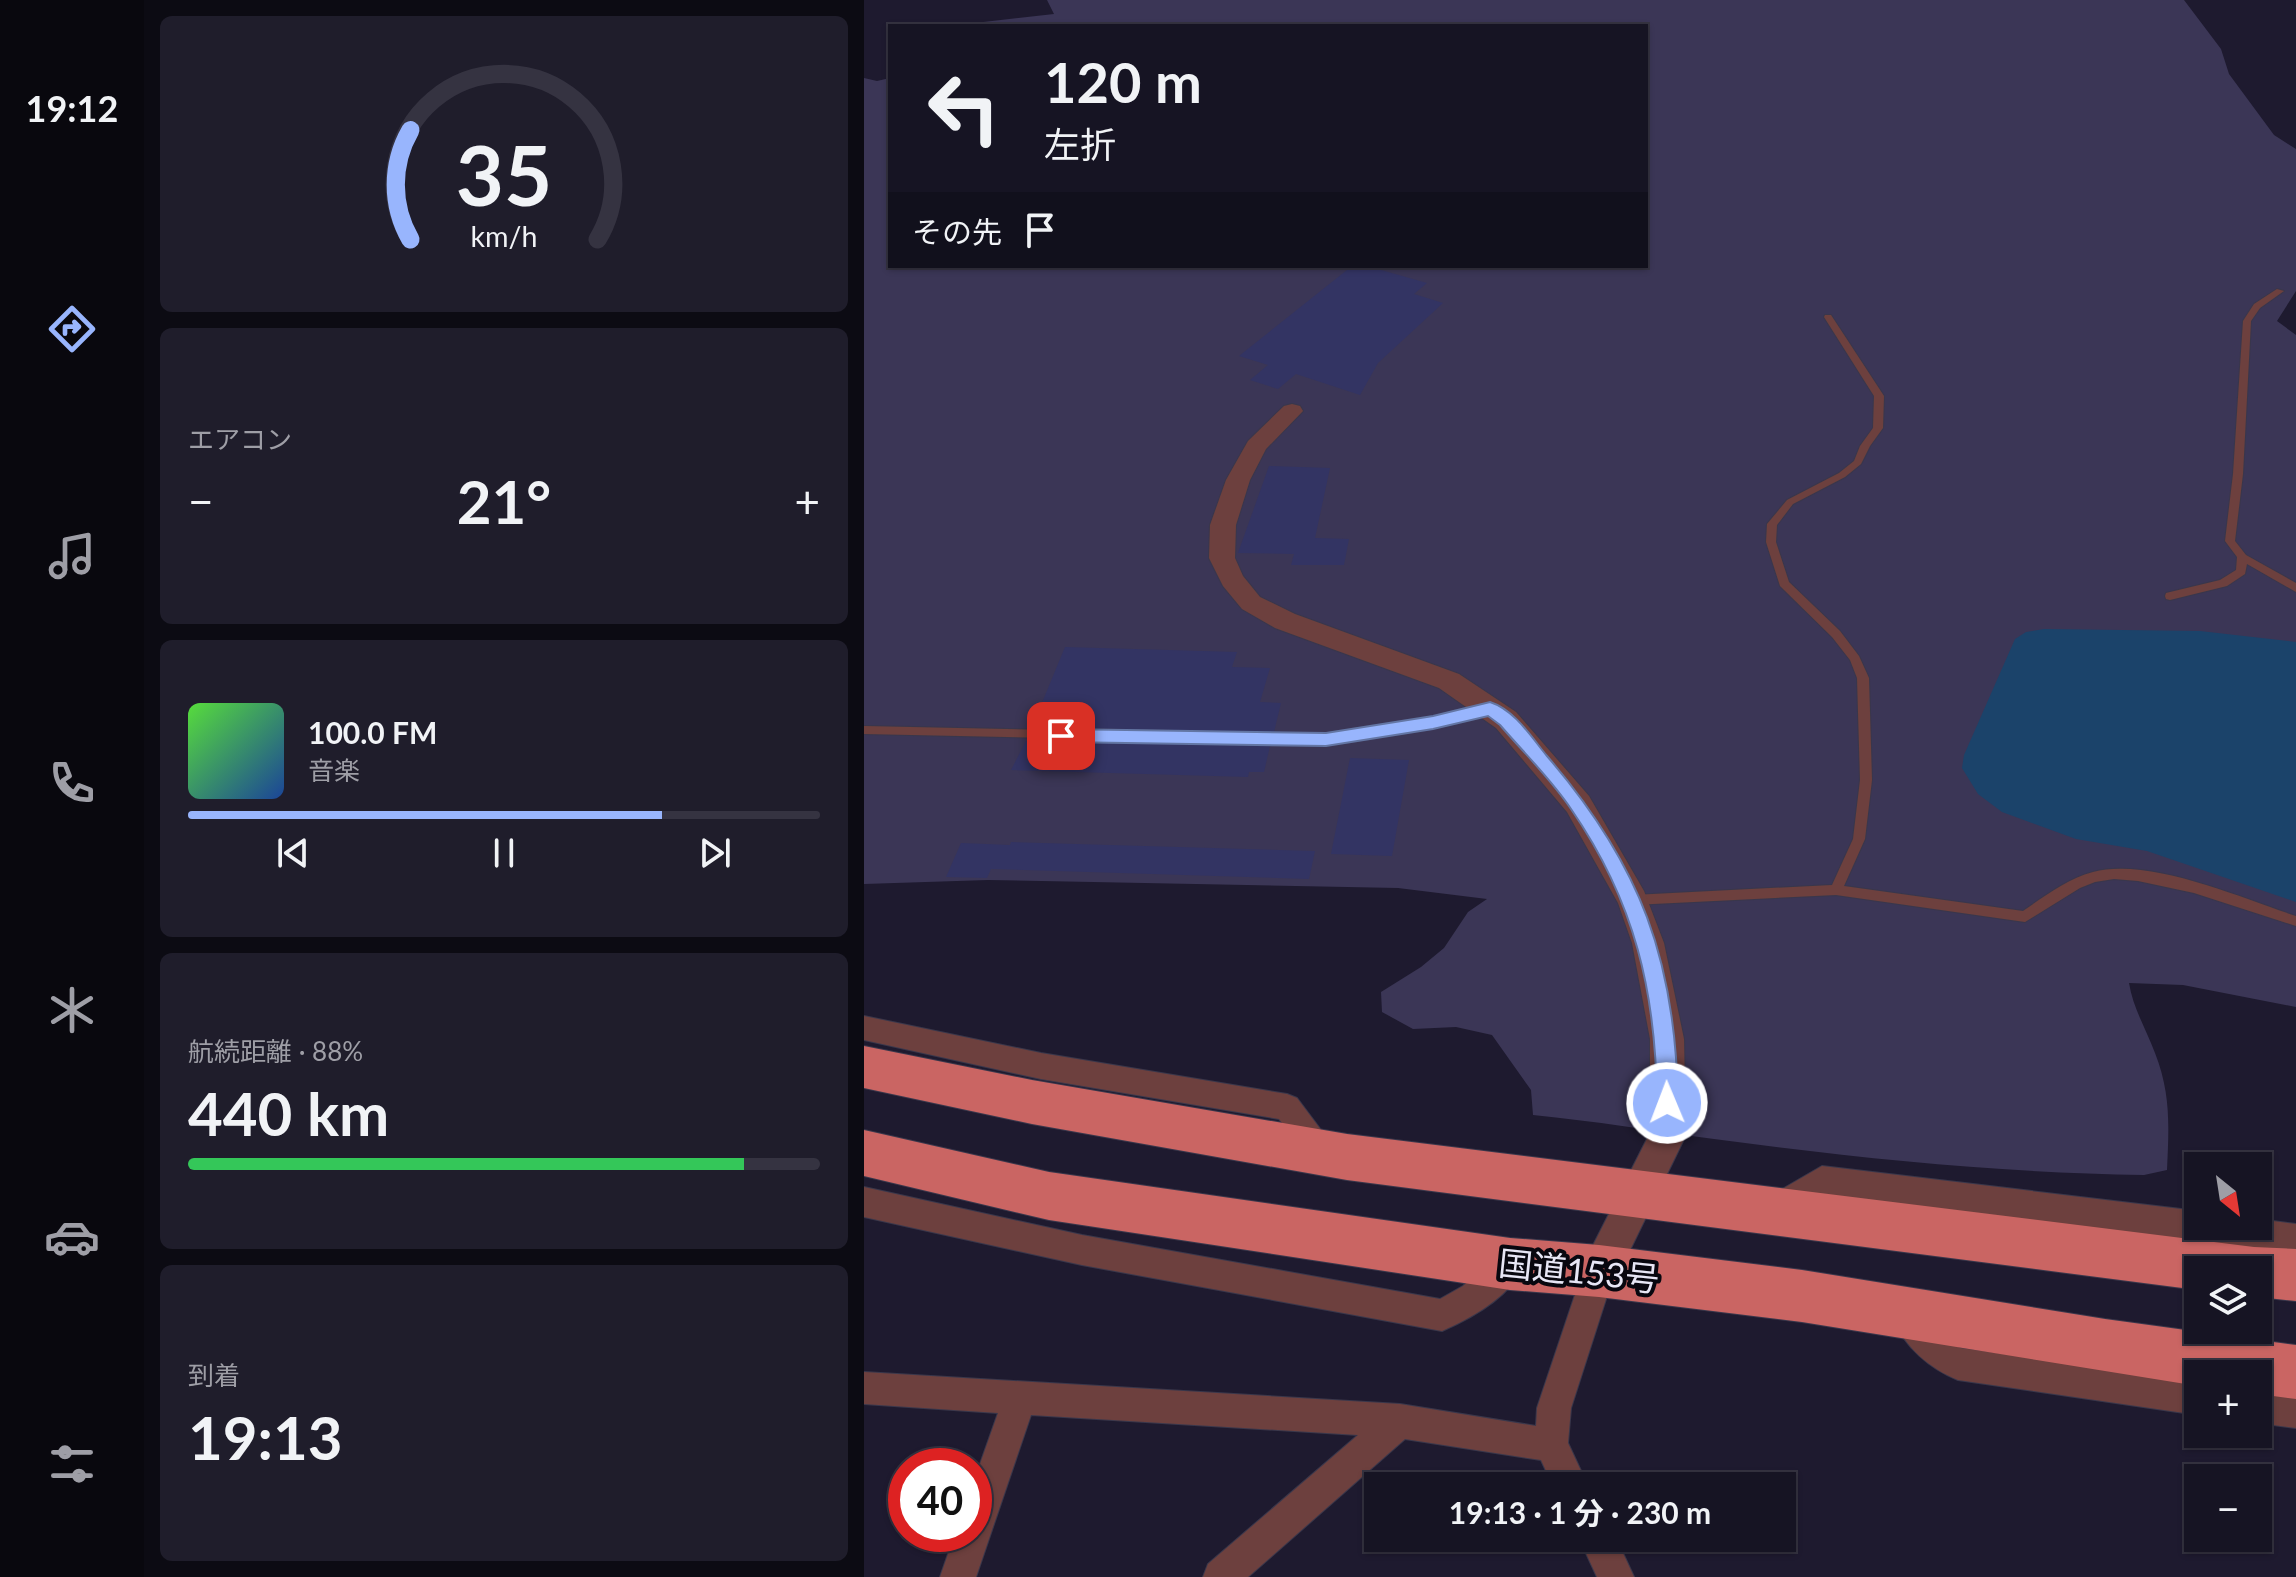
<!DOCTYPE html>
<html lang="ja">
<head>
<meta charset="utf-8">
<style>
  :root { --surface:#161423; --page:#1f1d2b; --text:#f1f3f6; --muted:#9e9ea6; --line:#353341; --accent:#98b5fd }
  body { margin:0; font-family:Lato,"Noto Sans JP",sans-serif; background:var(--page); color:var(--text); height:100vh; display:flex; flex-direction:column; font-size:30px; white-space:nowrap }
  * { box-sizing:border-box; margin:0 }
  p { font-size:26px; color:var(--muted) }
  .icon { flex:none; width:44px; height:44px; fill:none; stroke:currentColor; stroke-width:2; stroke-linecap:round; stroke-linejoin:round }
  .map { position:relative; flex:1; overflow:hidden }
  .panel { display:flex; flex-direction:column; gap:16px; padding:16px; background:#0c0b13; width:720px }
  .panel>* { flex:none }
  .hud { position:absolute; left:24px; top:24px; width:760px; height:244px; border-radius:0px; box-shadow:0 2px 6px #0004,0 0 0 2px var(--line); background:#161423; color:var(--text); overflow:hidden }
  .needle { width:52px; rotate:150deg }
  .buttons { position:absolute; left:1320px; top:1152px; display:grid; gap:16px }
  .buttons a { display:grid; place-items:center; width:88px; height:88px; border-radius:0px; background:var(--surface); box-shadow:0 2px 6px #0004,0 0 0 2px var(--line); font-size:40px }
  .speed { position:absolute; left:24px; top:1448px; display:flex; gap:16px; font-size:40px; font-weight:700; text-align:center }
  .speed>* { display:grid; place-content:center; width:104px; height:104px; border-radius:50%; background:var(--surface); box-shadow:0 2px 6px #0004,0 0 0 2px var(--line); line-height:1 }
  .speed .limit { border:12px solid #d22; background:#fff; color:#111 }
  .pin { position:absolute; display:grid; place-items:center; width:68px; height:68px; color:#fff; margin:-34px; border-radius:16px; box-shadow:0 4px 12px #0006 }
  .me { position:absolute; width:88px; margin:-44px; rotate:359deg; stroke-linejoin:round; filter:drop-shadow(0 0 6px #0008) }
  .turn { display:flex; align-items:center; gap:28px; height:168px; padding:0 24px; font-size:36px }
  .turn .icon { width:104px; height:104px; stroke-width:2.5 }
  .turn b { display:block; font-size:56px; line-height:68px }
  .then { display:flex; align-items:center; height:76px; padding:0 24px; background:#0003; gap:16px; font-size:30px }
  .big { font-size:60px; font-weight:700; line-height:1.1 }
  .panel .widget { flex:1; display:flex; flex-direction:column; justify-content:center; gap:12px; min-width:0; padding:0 28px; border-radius:12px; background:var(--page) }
  .panel .dial { align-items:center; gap:0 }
  .dial svg { height:208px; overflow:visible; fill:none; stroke:var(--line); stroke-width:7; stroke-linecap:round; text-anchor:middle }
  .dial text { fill:var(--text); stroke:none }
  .song { display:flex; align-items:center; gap:24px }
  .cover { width:96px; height:96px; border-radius:12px; background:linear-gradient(135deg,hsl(110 70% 55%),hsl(220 70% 35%)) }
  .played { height:8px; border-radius:4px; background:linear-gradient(90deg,var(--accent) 75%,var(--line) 75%) }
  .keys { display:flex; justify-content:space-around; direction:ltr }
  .heat { display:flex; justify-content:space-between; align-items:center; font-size:44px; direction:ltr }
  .charge { height:12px; border-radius:6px; background:linear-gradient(90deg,#34c759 88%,var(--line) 0) }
  .trip { position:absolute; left:500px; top:1472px; width:432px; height:80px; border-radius:0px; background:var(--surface); box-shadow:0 2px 6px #0004,0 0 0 2px var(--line); font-weight:700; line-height:80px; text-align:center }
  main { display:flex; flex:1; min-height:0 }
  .menu { display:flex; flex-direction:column; width:144px; justify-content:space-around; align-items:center; background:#09080e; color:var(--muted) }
  .menu .icon { width:56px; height:56px }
  .menu .selected { color:var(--accent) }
  .menu b { font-size:36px; color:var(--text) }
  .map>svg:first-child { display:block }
</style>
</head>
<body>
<main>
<nav class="menu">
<b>19:12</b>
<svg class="icon selected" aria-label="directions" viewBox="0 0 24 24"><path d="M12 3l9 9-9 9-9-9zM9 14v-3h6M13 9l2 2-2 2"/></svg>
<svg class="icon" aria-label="music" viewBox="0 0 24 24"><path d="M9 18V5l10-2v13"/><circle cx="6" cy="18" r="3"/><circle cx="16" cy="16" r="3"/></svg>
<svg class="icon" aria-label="phone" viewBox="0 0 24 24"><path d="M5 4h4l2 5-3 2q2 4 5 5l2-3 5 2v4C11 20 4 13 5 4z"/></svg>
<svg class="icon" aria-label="climate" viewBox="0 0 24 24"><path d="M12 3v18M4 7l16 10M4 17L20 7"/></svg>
<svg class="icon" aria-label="car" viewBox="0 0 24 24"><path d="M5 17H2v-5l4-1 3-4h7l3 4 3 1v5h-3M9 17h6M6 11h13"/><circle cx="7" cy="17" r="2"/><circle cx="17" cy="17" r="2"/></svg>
<svg class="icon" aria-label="filters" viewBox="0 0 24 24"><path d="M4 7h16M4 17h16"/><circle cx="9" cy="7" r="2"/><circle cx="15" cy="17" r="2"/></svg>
</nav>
<section class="panel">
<div class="widget dial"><svg viewBox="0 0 100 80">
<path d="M14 69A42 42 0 1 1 86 69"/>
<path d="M14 69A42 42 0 0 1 14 27" stroke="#98b5fd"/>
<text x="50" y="56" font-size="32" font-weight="700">35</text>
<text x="50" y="72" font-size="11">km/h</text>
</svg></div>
<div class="widget"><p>エアコン</p>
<div class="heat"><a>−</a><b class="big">21°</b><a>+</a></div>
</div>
<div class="widget">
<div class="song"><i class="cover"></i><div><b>100.0 FM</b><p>音楽</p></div></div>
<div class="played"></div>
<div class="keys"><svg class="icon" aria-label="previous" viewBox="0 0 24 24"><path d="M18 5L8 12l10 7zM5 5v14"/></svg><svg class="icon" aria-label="pause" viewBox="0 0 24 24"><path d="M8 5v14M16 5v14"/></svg><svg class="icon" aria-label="next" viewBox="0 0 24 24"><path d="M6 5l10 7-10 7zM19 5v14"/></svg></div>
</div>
<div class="widget"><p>航続距離 · 88%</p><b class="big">440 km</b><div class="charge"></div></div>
<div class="widget"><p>到着</p><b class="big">19:13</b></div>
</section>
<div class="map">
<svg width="1432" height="1577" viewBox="0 0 1432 1577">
  <rect width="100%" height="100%" fill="#1e1a2f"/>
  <path fill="#3b3656" d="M 183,0 L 1320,0 L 1357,49 L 1365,74 L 1410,135 L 1432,149 L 1432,291 L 1413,321 L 1432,335 L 1432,1007 L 1319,985 L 1265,983 C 1269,1008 1282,1029 1291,1053 C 1307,1094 1305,1126 1303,1170 L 1280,1175 C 1136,1173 992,1158 850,1139 C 790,1131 730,1121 669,1115 L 667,1090 L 628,1035 L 592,1027 L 549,1029 L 518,1012 L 517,992 L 557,967 L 580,948 L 604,912 L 623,899 L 534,888 L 124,880 L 0,884 L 0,78 L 13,81 L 26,78 L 26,266 L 782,266 L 782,26 L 102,24 L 190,14 Z"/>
  <path fill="#1b436a" d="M 1180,629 L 1336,631 L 1432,642 L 1432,902 L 1283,851 L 1212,839 L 1138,812 L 1114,794 L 1098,768 L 1100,755 L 1151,639 L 1162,632 Z"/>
  <g fill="#333463">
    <path d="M 488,266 L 503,266 L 563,283 L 550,294 L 579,303 L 514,363 L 496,395 L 432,374 L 414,389 L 386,380 L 404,365 L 375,356 Z"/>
    <path d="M 405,466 L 466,468 L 451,538 L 485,539 L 480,565 L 427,565 L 430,554 L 374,553 Z"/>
    <path d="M 201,647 L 373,652 L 368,667 L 406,668 L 396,702 L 417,703 L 410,732 L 168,727 Z"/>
    <path d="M 162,741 L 406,746 L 400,772 L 385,772 L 384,777 L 147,770 Z"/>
    <path d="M 486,758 L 545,760 L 528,856 L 467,854 Z"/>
    <path d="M 147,842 L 451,851 L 445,879 L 127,869 L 123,878 L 82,877 L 97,843 L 146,845 Z"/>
  </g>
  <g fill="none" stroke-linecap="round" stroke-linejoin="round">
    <g stroke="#3a374b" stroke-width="2">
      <g id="service">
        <path d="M 1413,289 L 1420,291 L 1396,308 L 1387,321 L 1379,474 L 1371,541 L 1382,555 L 1432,583 L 1432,592 L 1383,564 L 1381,574 L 1363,586 L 1306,600 L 1302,599 L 1301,596 L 1302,593 L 1356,580 L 1372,570 L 1373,557 L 1361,541 L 1369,474 L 1379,321 L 1390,304 Z"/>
        <path d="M 961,315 L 967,315 L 1020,396 L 1019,428 L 1006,446 L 997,464 L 981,477 L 929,504 L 913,525 L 912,542 L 925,582 L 976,631 L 995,656 L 1005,678 L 1008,780 L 1001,839 L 980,886 L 1159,911 C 1181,896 1203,879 1229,872 C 1285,857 1377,898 1432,916 L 1432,926 L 1330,893 L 1274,881 L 1250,879 L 1231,882 L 1216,888 L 1161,922 L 972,895 L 769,905 L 764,904 L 763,900 L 764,896 L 769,895 L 968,885 L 989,839 L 996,780 L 993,678 L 986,660 L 968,637 L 916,586 L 902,542 L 903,524 L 923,500 L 975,473 L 990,461 L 996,446 L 1009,428 L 1010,396 L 960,317 Z"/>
        <path d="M 623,705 L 629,709 L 627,712 L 569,727 L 462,744 L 0,734 L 0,726 L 462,736 L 569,719 Z"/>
      </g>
    </g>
    <g stroke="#3a374b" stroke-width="2">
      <g id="minor">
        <path d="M 0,1016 L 177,1053 L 423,1094 L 433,1098 L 472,1150 L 467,1160 L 457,1164 L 447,1160 L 415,1119 L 177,1079 L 0,1040 Z"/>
        <path d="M 958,1166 L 1334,1211 L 1334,1226 L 1394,1226 L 1394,1219 L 1432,1224 L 1432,1254 L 961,1195 L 914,1223 L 903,1218 L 899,1208 L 903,1198 Z"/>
        <path d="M 0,1187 L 218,1235 L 576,1299 L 599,1286 L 633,1254 L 644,1249 L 655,1254 L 660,1265 C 647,1296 608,1318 578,1331 L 218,1265 L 0,1217 Z"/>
        <path d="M 735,1255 L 746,1260 L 751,1271 L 707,1408 L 704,1443 L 724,1486 L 689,1486 L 677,1460 L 541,1439 L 384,1577 L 339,1577 L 344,1564 L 494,1435 L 167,1415 L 112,1577 L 76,1577 L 91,1534 L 110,1534 L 110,1481 L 134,1413 L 0,1404 L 0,1372 L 536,1404 L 672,1426 L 673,1408 L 719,1271 L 724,1260 Z"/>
        <path d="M 1045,1303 L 1056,1308 L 1089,1345 L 1097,1348 L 1334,1381 L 1334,1415 L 1094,1380 C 1066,1369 1041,1347 1029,1319 L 1034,1308 Z"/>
        <path d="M 1394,1389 L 1432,1394 L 1432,1428 L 1394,1423 Z"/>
        <path d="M 715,1538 L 752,1538 L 770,1577 L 733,1577 Z"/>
      </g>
    </g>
    <g stroke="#3a374b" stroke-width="2">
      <path id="tertiary" d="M 428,404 L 436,406 L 439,411 L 402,449 L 386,480 L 372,525 L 371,558 L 379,576 L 396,597 L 431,614 L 595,674 L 652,712 L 725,796 L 780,891 L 800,943 L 820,1039 L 822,1135 L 749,1285 L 735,1290 L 721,1285 L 716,1271 L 786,1133 L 786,1039 L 768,943 L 754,903 L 703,812 L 632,728 L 575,688 L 411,628 L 378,609 L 359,586 L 345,558 L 346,525 L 362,480 L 384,441 L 420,406 Z"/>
    </g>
    <g stroke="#3a374b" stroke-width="2">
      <g id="trunk">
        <path d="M 0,1046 L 168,1080 L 483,1134 L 1390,1247 L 1432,1249 L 1432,1301 L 1394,1297 L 1394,1270 L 1334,1270 L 1334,1290 L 483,1180 L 168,1124 L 0,1088 Z"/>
        <path d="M 0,1130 L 185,1172 L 646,1238 L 735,1245 L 938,1270 L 1241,1319 L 1432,1345 L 1432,1399 L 1394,1394 L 1394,1374 L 1334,1374 L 1334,1386 L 938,1322 L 735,1297 L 646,1290 L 185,1220 L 0,1176 Z"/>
      </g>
    </g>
    <use href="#service" fill="#6d403e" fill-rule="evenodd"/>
    <use href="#minor" fill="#6d403e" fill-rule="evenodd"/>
    <use href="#tertiary" fill="#6d403e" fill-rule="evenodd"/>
    <use href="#trunk" fill="#ca6563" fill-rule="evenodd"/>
  </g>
  <path fill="#98b5fd" stroke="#6376a4" stroke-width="2" d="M 626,702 C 651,710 668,738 683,756 C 777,865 812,961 814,1103 L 811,1110 L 803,1113 L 796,1110 L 793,1103 C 792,992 771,902 707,809 C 687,779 660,753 636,725 L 624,716 L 569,729 L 462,746 L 197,742 L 188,736 L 197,729 L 462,733 L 569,716 Z"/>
  <g text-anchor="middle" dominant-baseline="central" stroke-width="8" stroke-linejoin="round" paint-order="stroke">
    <g font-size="34" fill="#e7e6f5" stroke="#08070f">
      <text transform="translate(715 1270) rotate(6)">国道153号</text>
    </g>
  </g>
</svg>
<div class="buttons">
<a><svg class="needle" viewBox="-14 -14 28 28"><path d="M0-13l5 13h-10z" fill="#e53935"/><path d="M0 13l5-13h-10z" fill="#9e9ea6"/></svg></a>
<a><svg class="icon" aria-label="layers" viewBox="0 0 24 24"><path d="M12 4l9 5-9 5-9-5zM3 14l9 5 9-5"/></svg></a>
<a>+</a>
<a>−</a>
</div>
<div class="speed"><div class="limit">40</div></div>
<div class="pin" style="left:197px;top:736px;background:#d93025"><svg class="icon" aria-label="arrive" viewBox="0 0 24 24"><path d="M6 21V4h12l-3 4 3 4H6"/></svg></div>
<svg class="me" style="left:803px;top:1103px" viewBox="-20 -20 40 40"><circle r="17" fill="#98b5fd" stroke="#fff" stroke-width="3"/><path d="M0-11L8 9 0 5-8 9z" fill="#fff"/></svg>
<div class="trip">19:13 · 1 分 · 230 m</div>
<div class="hud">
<div class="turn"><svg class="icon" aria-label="left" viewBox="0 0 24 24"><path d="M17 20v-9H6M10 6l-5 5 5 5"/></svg><div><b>120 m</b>左折</div></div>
<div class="then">その先<svg class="icon" aria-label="arrive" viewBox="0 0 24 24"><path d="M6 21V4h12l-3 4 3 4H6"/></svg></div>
</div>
</div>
</main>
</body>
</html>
